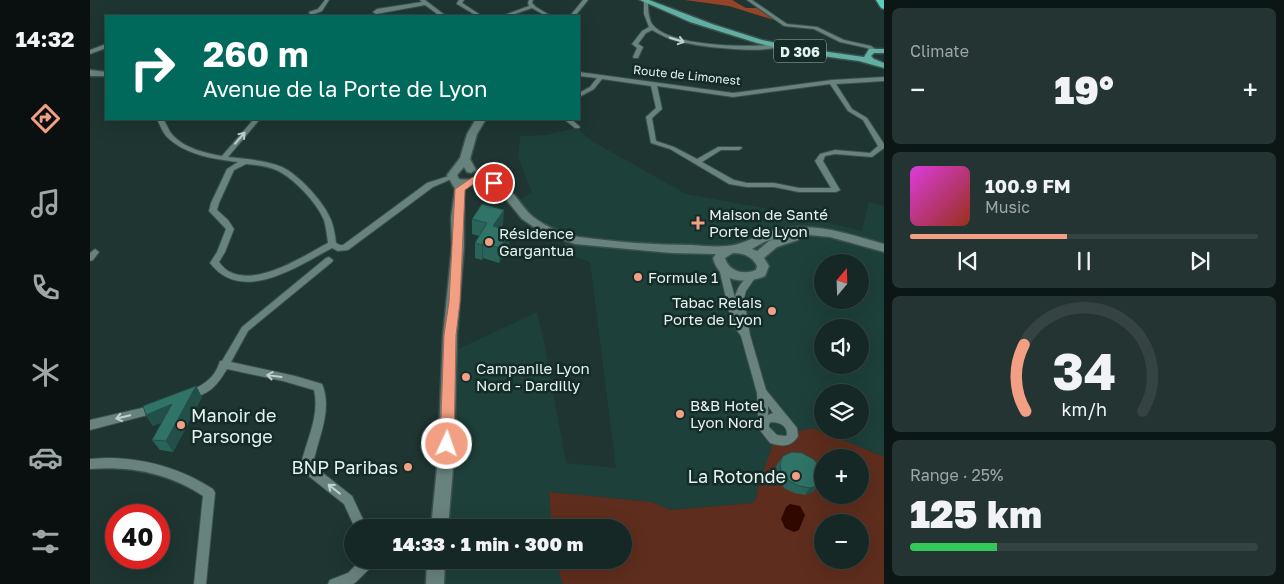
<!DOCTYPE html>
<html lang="en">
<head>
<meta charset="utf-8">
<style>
  :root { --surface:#162825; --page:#233432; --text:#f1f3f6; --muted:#9ea6a7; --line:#354442; --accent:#f39f84 }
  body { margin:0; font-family:"Golos Text",sans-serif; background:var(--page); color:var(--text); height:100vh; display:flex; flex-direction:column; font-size:19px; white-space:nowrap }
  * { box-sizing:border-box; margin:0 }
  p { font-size:16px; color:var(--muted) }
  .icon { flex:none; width:28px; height:28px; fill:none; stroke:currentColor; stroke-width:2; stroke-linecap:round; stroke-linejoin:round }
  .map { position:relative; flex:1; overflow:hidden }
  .side { display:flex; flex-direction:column; gap:8px; padding:8px; background:#0c1614; width:400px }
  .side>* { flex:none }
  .banner { position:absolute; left:15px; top:15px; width:475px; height:105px; border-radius:0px; box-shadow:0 5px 20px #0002,0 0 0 1px var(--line); background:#00695c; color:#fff; overflow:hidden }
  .needle { width:32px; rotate:19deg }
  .tools { position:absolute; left:724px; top:254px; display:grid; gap:10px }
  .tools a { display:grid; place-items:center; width:55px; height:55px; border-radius:50%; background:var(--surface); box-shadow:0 5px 20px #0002,0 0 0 1px var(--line); font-size:25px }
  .speed { position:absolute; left:15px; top:504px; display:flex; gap:10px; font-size:25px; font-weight:700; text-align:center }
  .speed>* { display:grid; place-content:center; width:65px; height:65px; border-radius:50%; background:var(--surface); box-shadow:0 5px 20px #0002,0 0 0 1px var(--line); line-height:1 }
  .speed .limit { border:8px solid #d22; background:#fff; color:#111 }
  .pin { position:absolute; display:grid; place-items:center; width:42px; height:42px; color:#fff; margin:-21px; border:2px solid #fff; border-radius:50%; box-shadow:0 1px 5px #0007 }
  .me { position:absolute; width:55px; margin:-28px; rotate:3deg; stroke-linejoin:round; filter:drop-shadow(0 0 4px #0008) }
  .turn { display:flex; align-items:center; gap:18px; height:105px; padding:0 15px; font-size:22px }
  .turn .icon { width:65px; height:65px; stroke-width:2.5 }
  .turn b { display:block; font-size:35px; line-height:42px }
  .big { font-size:38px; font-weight:800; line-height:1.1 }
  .side .card { flex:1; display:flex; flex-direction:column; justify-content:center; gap:8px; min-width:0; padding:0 18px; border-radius:8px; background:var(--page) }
  .side .dial { align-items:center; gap:0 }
  .dial svg { height:130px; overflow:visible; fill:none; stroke:var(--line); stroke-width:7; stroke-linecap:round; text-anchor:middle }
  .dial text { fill:var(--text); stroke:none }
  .song { display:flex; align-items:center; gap:15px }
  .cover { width:60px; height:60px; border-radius:8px; background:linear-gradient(135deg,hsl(300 70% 55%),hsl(10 70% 35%)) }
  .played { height:5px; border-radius:2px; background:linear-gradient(90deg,var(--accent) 45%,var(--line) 45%) }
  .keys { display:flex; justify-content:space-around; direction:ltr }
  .heat { display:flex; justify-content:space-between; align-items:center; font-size:28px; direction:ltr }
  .charge { height:8px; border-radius:4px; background:linear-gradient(90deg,#34c759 25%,var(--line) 0) }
  .trip { position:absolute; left:254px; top:519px; width:288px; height:50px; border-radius:25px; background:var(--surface); box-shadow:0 5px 20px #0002,0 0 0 1px var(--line); font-weight:800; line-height:50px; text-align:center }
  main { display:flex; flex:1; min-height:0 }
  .menu { display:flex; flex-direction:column; width:90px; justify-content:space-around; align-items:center; background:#09100f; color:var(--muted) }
  .menu .icon { width:35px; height:35px }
  .menu .active { color:var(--accent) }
  .menu b { font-size:22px; color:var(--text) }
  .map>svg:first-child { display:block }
</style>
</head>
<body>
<main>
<nav class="menu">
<b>14:32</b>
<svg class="icon active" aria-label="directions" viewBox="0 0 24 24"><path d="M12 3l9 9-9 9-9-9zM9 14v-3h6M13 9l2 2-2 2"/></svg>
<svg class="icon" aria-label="music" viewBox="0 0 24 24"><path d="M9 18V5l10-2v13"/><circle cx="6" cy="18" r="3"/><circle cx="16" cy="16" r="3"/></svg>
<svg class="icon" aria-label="phone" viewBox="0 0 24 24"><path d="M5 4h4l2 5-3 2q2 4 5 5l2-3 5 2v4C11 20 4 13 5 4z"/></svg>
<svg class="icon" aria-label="climate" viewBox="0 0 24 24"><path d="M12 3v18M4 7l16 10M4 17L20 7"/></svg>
<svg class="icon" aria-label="car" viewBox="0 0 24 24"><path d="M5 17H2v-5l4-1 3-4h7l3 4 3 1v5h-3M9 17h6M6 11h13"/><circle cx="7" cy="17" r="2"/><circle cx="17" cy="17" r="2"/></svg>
<svg class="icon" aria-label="filters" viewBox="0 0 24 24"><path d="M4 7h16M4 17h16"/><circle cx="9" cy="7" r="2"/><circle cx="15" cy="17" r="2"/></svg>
</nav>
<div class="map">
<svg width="794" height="584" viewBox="0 0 794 584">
  <rect width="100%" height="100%" fill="#1e3531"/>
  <g fill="#1e403a" fill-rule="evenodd">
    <path d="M 487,128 L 502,141 L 596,194 L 690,211 L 772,231 L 779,202 L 794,206 L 794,457 L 723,428 L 703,432 L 698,441 L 684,440 L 667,491 L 667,496 L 663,503 L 579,510 L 562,502 L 459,492 L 462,527 L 357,528 L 366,350 L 447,312 L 453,337 L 476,463 L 526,468 L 500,262 L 478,254 L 470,233 L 441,215 L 428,200 L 442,193 L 428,157 L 430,136 L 457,135 ZM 732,262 L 770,262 L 770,300 L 732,300 ZM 732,328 L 770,328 L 770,365 L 732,365 ZM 732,392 L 770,392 L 770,430 L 732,430 Z"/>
    <path d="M 355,560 L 465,560 L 473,584 L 354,584 Z"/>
  </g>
  <path fill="#5e2d1d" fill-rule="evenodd" d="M 723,428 L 794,457 L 794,584 L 473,584 L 465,560 L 532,560 L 532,528 L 462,527 L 459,492 L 562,502 L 580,510 L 663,503 L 667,496 L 667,491 L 684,440 L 698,441 L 703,432 ZM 732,458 L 770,458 L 770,495 L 732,495 ZM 732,522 L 770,522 L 770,560 L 732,560 Z"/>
  <path fill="#954429" d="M 595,0 L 642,0 L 656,8 L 667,8 L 687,21 L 639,6 Z"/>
  <path fill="#310800" d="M 700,504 L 710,506 L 715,515 L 709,530 L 704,532 L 695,528 L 691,519 L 696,507 Z"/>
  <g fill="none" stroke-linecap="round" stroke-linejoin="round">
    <g stroke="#3b504d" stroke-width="2">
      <g id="street">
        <path d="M 235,0 L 239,0 L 232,11 L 224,14 L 225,16 L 221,16 L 219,12 L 228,9 Z"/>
        <path d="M 330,0 L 335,0 L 356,16 L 350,16 L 335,5 L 286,14 L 283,12 L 287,9 L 332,2 Z"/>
        <path d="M 369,0 L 374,0 L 372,3 L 392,16 L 387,16 L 367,4 L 367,3 Z"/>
        <path d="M 439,0 L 443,0 L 442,3 L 446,7 L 461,16 L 456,16 L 442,8 L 419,16 L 412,16 L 439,6 L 438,3 Z"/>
        <path d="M 493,0 L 498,0 L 485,16 L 480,16 Z"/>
        <path d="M 554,0 L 558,1 C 558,8 558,17 562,24 C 579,47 661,48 687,44 L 690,46 C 672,55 603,46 583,40 C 576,38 569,34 562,30 L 556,33 L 548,44 L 553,47 L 548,58 L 544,58 L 543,57 L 547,48 L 542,44 L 552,31 L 559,27 L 554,14 Z"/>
        <path d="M 657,0 L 662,0 L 697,24 L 727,27 L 754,40 L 781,46 L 788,51 L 785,53 L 777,48 L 750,42 L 724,29 L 694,26 Z"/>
        <path d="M 16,44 L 16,48 L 0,54 L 0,50 Z"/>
        <path d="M 489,72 L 643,93 L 742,80 L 794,77 L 794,81 L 746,84 L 762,109 L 777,118 L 794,144 L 794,148 L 782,157 L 745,154 L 735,156 L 733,161 L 750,190 L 746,192 L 709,192 L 684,187 L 657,187 L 639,184 L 580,149 L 561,143 L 556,117 L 566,108 L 561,86 L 512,79 L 504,89 L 489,97 L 489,93 L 500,87 L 507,78 L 489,76 ZM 740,84 L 758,111 L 773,120 L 788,146 L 780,153 L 745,150 L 730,154 L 725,161 L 741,188 L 709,188 L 684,183 L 657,183 L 644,180 L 612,162 L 631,150 L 649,150 L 652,148 L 651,147 L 628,147 L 607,159 L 584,147 L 566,141 L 562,118 L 572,109 L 567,86 L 643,97 Z"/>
        <path d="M 67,119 L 73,119 C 76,123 78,129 81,133 C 93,148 114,153 132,156 L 164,119 L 170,119 L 138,157 C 156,159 175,160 192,167 C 209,175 234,202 241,220 C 244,227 245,235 246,243 L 250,245 L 253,245 L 337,183 L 362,175 L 366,177 L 343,187 L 258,250 L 248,251 L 242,248 C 208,266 152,305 120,263 L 127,252 L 136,229 L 119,211 L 121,203 L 137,169 L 148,162 C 123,159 95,155 76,136 C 72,131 70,125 67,119 ZM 156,164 C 166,165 177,166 186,170 C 203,177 227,203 234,220 C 236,227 237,235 238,243 C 213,256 169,286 140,272 C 136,270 132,266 129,262 L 135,252 L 144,229 L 138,220 L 127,210 L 129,203 L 144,170 Z"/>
        <path d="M 474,119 L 481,119 L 490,127 L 489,128 L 485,128 Z"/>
        <path d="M 5,249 L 9,252 L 3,260 L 0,261 L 0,253 Z"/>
        <path d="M 239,257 L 243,260 L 242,262 L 158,331 L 141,362 L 205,376 L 232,384 C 243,410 228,438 223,464 L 224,466 L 262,496 L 277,528 L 265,528 L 254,504 L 216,474 L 211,464 C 217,439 230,415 224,390 L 193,381 L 137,369 C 125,389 119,393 98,400 L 94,399 L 93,396 L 94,393 C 111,387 125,379 130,361 L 132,361 L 152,327 L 236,258 Z"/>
        <path d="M 633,265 L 637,268 L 645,298 C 646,289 653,279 661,275 L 665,278 L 656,291 L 654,298 L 660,335 L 676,390 L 707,428 L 708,436 C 702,447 692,447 680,443 L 669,429 L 667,393 L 651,336 L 642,324 L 629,268 ZM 678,406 L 683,413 L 678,415 ZM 681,422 C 690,422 697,426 697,434 L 696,436 L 687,435 L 679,427 L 679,424 Z"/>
        <path d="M 65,405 L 69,406 L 70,409 L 69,412 L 0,430 L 0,420 Z"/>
        <path d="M 16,458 C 55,458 90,468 123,489 L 125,493 L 116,584 L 104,584 L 113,496 C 78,473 41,466 0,469 L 0,459 Z"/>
        <path d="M 271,560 L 286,560 L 284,564 L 266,582 L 263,584 L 238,584 L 240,580 L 258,573 Z"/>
      </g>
    </g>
    <g stroke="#3b504d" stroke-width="3">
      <g id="secondary">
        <path d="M 0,70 L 16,72 L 16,76 L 0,76 Z"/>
        <path d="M 386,119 L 396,119 L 387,134 L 380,159 L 386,170 L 381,173 L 377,172 L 374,167 L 367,175 L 369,179 C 382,181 393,176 406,180 C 420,186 429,202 438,212 C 449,224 473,234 489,237 C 526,242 565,245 602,245 C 613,246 626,247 637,246 C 654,245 668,234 686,230 C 722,221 759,234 794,244 L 794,252 L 740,237 L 708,234 L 710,237 L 708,240 L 687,247 L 674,258 L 679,266 L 675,276 C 656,284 629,283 623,258 L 626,254 L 581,253 L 485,244 L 451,232 L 432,219 L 411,193 L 400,185 L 391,183 L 374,186 L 374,246 L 367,335 L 364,457 L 358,528 L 341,528 L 348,457 L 353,335 L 362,246 L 361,218 L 365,189 L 357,175 L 370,158 L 377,134 ZM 697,235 L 679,241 L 667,251 L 662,249 L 674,242 ZM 643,253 C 653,253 662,256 667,266 L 666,270 C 654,275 639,272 635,258 Z"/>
        <path d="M 337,560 L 355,560 L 354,584 L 336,584 Z"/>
      </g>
    </g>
    <g stroke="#3b504d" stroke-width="3">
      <path id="primary" d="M 550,0 L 559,0 L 622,24 L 672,40 L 710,48 L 774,57 L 779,49 L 794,49 L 794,53 L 784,53 L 781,56 L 784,59 L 794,63 L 794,68 L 769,61 L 710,53 L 667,43 L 600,22 Z"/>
    </g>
    <g stroke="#3b504d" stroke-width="3">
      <path id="highway" d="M 786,0 L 794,0 L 794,9 L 791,8 Z"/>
    </g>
    <use href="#street" fill="#68827d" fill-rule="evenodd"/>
    <use href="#secondary" fill="#68827d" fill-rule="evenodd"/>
    <use href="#primary" fill="#61afa2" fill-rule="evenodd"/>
    <use href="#highway" fill="#5ccdba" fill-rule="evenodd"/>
  </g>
  <g fill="#296359">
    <path d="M 382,219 L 413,224 L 411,228 L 419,231 L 419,246 L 409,263 L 393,258 L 392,260 L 385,258 L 385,243 L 389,236 L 382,234 Z"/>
    <path d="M 106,386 L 112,397 L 83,452 L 70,450 L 62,440 L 72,422 L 63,426 L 56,415 Z"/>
    <path d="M 693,456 L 728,485 L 723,492 L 715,495 L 704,493 L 694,488 L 687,478 L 685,469 L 688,463 Z"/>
  </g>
  <g fill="#225048">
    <path d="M 414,210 L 413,224 L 403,241 L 403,226 Z"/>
    <path d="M 419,231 L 419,246 L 409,263 L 410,248 Z"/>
    <path d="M 393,243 L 393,258 L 392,260 L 392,245 Z"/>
    <path d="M 106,386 L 112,397 L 83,452 L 76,441 Z"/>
    <path d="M 82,404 L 89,415 L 63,426 L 56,415 Z"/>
    <path d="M 728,485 L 723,492 L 715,495 L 720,488 Z"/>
  </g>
  <g fill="#307367" stroke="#225048">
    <path d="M 392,204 L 414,210 L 403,226 L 419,231 L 410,248 L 393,243 L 392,245 L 385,243 L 397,223 L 382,219 Z"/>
    <path d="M 106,386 L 76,441 L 62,440 L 82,404 L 56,415 L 53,406 Z"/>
    <path d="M 702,452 L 712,453 L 723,459 L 730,467 L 732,477 L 728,485 L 720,488 L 709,486 L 699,481 L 691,471 L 690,463 L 693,456 Z"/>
  </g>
  <defs><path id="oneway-shaft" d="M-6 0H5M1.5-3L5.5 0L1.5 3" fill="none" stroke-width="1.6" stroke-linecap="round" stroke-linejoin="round" transform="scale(1.25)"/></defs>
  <g stroke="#c0d1ce">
    <use href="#oneway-shaft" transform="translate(587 40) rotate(17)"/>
    <use href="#oneway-shaft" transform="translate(150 138) rotate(-49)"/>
    <use href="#oneway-shaft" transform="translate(184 376) rotate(-172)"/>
    <use href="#oneway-shaft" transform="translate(33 417) rotate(167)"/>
    <use href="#oneway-shaft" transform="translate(244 489) rotate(-142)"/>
  </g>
  <path fill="#f39f84" stroke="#9e6756" d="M 383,177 L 404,180 L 408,183 L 404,186 L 385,183 L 375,190 L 370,302 L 366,335 L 364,444 L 362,448 L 357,450 L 352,448 L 350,444 L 354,335 L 359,302 L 365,189 Z"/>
  <g fill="#f39f84" stroke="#142b27" stroke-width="2">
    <path d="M605.5 215.5h5v5h5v5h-5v5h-5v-5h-5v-5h5z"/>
    <circle cx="399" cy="242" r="5"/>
    <circle cx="548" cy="277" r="5"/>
    <circle cx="682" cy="311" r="5"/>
    <circle cx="376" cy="377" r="5"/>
    <circle cx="590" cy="414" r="5"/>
    <circle cx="91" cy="425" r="5"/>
    <circle cx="318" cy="467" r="5"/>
    <circle cx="706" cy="476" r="5"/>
  </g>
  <g text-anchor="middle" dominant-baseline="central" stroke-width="5" stroke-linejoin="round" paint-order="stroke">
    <g font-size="12" fill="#e5f3f0" stroke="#142b27">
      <text transform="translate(597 75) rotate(6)">Route de Limonest</text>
    </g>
    <rect fill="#142b27" stroke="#a6b7b4" stroke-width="1" x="684" y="39.5" width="52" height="23" rx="4"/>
    <g font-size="14" font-weight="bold" fill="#e5f3f0">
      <text x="710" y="51">D 306</text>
    </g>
    <g font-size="15" fill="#e5f3f0" stroke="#142b27" text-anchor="start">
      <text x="619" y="214">Maison de Santé<tspan x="619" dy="17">Porte de Lyon</tspan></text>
      <text x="409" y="233">Résidence<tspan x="409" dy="17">Gargantua</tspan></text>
      <text x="558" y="277">Formule 1</text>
      <text x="672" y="302" text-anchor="end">Tabac Relais<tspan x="672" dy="17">Porte de Lyon</tspan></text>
      <text x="386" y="368">Campanile Lyon<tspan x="386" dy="17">Nord - Dardilly</tspan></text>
      <text x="600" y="405">B&amp;B Hotel<tspan x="600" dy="17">Lyon Nord</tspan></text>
    </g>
    <g font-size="18" fill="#e5f3f0" stroke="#142b27" text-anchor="end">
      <text x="101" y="415" text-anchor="start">Manoir de<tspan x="101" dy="21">Parsonge</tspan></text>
      <text x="308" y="467">BNP Paribas</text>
      <text x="696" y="476">La Rotonde</text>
    </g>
  </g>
</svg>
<div class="tools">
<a><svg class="needle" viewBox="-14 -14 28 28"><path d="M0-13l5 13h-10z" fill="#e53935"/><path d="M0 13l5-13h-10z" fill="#9ea6a7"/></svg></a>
<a><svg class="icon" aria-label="sound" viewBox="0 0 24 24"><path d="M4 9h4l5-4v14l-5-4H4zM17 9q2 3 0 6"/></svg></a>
<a><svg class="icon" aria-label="layers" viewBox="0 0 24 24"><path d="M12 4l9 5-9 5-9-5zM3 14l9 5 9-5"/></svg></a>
<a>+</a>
<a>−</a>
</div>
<div class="speed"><div class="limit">40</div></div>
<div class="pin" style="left:404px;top:183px;background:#d93025"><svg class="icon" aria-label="arrive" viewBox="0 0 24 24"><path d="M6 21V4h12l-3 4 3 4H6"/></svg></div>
<svg class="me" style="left:357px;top:444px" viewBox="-20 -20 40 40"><circle r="17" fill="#f39f84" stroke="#fff" stroke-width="3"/><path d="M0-11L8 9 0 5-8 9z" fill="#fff"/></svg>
<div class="trip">14:33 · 1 min · 300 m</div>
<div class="banner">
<div class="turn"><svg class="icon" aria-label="right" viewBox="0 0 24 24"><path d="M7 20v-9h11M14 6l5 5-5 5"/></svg><div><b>260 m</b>Avenue de la Porte de Lyon</div></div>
</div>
</div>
<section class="side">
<div class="card"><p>Climate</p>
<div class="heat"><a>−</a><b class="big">19°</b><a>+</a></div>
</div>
<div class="card">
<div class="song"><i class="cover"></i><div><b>100.9 FM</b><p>Music</p></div></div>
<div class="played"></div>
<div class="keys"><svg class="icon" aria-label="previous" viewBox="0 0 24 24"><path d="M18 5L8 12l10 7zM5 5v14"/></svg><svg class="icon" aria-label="pause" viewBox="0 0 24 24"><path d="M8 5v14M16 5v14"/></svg><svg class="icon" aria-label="next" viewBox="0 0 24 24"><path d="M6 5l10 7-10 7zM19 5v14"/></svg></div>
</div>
<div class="card dial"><svg viewBox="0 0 100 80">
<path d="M14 69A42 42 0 1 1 86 69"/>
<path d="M14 69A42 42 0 0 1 13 28" stroke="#f39f84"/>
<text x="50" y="56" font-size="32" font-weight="700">34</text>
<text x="50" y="72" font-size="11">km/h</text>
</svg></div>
<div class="card"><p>Range · 25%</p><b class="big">125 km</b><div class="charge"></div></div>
</section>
</main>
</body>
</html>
